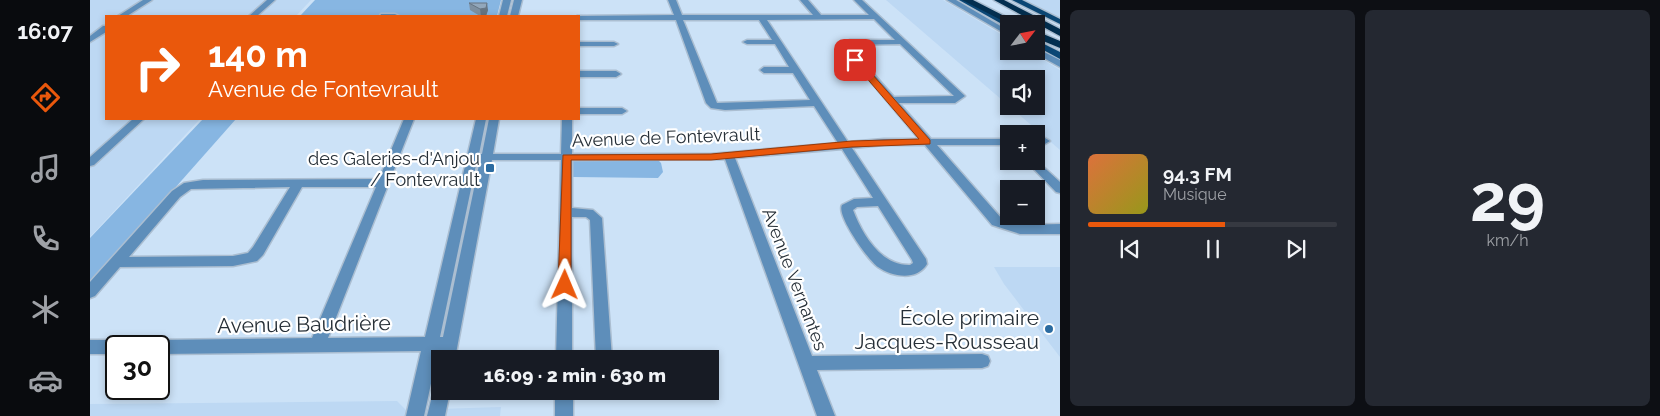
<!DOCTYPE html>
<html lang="fr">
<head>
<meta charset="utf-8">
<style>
  :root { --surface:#171b24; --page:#242831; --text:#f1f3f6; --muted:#9ea1a6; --line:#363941; --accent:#ea580c }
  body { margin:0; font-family:Raleway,sans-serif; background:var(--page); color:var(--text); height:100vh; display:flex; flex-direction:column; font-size:19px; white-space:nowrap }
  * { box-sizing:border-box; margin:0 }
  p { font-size:16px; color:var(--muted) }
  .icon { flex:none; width:28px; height:28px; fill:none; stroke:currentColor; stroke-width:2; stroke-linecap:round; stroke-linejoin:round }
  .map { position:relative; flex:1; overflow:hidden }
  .panel { display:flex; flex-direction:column; gap:10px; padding:10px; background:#0d0f14; width:600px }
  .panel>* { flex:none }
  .top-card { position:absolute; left:15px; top:15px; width:475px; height:105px; border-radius:0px; box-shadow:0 2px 8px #0003; background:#ea580c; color:#fff; overflow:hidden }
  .needle { width:32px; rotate:58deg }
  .fabs { position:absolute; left:910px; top:15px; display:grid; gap:10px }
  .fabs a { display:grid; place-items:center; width:45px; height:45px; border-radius:0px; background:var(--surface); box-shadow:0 2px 8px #0003; font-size:25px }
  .speed { position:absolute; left:15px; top:335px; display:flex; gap:10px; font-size:25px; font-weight:700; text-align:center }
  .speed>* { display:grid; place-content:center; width:65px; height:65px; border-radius:50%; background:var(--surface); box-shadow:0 2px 8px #0003; line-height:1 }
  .speed .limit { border:2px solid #111; border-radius:8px; background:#fff; color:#111 }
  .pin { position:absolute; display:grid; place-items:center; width:42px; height:42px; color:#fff; margin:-21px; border-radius:10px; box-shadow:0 2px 8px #0006 }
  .me { position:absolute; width:55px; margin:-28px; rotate:1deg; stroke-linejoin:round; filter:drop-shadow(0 0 4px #0008) }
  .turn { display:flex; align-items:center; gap:18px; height:105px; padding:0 20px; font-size:22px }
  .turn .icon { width:65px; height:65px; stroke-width:2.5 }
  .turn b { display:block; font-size:35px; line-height:42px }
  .panel .widget { flex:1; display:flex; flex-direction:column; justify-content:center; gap:8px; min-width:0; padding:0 18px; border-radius:8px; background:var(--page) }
  .panel .dial { align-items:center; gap:0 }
  .dial b { font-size:65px; line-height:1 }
  .song { display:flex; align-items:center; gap:15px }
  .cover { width:60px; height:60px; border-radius:8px; background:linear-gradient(135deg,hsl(20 70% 55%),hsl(60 70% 35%)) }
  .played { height:5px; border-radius:2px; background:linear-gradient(90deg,var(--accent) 55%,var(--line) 55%) }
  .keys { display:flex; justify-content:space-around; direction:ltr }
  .panel .tiles { flex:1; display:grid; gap:10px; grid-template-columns:repeat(2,1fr) }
  .trip { position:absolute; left:341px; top:350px; width:288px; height:50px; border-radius:0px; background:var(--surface); box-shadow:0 2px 8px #0003; font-weight:800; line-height:50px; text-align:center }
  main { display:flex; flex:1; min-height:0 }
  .menu { display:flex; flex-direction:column; width:90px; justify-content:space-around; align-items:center; background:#090b0e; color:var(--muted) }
  .menu .icon { width:35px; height:35px }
  .menu .current { color:var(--accent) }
  .menu b { font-size:22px; color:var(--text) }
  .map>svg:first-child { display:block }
</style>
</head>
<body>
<main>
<nav class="menu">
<b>16:07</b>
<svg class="icon current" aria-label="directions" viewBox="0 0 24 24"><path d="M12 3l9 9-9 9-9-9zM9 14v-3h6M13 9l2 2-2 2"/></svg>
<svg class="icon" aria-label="music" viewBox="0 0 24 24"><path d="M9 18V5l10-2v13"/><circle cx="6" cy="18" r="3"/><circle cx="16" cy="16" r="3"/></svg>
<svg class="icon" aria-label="phone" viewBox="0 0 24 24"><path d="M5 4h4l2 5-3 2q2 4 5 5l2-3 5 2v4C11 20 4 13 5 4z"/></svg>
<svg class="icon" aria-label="climate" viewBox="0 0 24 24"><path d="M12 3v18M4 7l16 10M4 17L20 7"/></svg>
<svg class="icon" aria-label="car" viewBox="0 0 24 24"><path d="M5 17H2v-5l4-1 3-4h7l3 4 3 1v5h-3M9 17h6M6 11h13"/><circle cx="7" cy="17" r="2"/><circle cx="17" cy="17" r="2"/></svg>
</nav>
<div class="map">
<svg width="970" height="416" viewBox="0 0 970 416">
  <rect width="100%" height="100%" fill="#cce2f7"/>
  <g fill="#bdd8f3">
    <path d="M 0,0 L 221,0 L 206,16 L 16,16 L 16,119 L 110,119 L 0,237 Z"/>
    <path d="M 796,0 L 853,0 L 919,39 L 919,51 L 939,51 L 970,70 L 970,150 L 919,106 L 946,106 L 946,79 L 919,79 L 919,106 Z"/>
    <path d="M 932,0 L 970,0 L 970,19 Z"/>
    <path d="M 904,267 L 970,267 L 970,357 L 914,284 Z"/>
    <path d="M 307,401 L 316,410 L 411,407 L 410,416 L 0,416 L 0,404 Z"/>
  </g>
  <g fill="#87b6e2">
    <path d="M 225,0 L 411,0 L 407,16 L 210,16 Z"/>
    <path d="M 113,119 L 146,119 L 0,284 L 0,238 Z"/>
    <path d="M 565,157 L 571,163 L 573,172 L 568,178 L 483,177 L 483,158 Z"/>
  </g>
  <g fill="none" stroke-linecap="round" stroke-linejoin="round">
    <g stroke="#abbed1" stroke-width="3">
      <g id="minor">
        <path d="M 53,0 L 62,0 L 37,16 L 28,16 Z"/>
        <path d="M 177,0 L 185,0 L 167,16 L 159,16 Z"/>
        <path d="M 413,0 L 421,0 L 417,16 L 409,16 Z"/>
        <path d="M 424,0 L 432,0 L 428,16 L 420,16 Z"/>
        <path d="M 578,0 L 586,0 L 592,15 L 723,15 L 710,0 L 718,0 L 731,15 L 779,15 L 764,0 L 772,0 L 875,96 L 865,103 L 809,103 L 841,139 L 919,139 L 919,145 L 847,145 L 912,219 L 930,225 L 970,224 L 970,234 L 930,234 L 902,225 L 835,145 L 794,145 L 762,148 L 836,259 L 837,264 C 827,281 802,277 788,267 C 778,260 746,215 752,205 L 764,199 L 783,198 L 752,149 L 645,158 L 722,356 L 892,354 L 898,356 L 900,361 L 898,366 L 892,368 L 727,370 L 745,416 L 727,416 L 635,159 L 482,160 L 482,208 L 503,210 L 512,218 L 522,359 L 506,359 L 500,220 L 496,217 L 482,217 L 482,359 L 466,359 L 471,160 L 402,160 L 365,359 L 350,359 L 350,362 L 350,351 L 348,351 L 334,416 L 316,416 L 331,351 L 69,354 L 69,346 L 61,346 L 63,342 L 69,340 L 222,338 L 286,187 L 212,187 L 173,255 L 167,261 L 143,266 L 30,267 L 5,296 L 0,298 L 0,282 L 82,191 L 94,183 L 113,180 L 289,179 L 314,119 L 324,119 L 238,338 L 335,337 L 386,119 L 396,119 L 389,154 L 392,154 L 399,119 L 409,119 L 403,154 L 471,154 L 472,119 L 482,119 L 482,154 L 621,154 L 748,143 L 724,106 L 635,110 L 621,108 L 616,103 L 586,20 L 489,20 L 489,16 L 487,16 L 584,15 ZM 784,19 L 805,40 L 760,40 L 749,44 L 829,139 L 794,139 L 758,142 L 677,20 ZM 593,20 L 669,20 L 682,40 L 657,40 L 653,42 L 657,44 L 685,44 L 699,67 L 674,67 L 670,70 L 674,73 L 703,73 L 720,100 L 627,103 ZM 810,44 L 864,96 L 804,97 L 758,45 ZM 387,160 L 390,160 L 353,337 L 350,337 ZM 200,187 L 163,247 L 158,253 L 143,256 L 39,257 L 90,197 L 101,189 ZM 788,206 L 822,260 L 823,263 L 820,265 C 791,266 772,234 763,210 L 767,207 Z"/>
        <path d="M 857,0 L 866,0 L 919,31 L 919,36 Z"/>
        <path d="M 291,14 L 305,14 L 309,16 L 290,16 Z"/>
        <path d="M 13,26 L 16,26 L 16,32 L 0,42 L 0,36 Z"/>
        <path d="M 489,42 L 524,42 L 528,44 L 524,46 L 489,46 Z"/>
        <path d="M 946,48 L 970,60 L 970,67 L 943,52 L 946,51 Z"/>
        <path d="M 489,71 L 526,71 L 531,74 L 526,77 L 489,77 Z"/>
        <path d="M 489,108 L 532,108 L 537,111 L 532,114 L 489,114 Z"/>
        <path d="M 43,119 L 54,119 L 4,165 L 0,166 L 0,157 Z"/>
        <path d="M 946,138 L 955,138 L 960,141 L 955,144 L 946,144 Z"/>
        <path d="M 946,160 L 970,182 L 970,193 L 966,192 L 936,161 Z"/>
        <path d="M 0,340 L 26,340 L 32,342 L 34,346 L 26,346 L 26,354 L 0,354 Z"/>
        <path d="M 350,383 L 350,391 L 360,391 L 355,416 L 337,416 L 345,385 Z"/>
        <rect x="465" y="391" width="18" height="25"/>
      </g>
    </g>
    <g stroke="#abbed1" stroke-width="3">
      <g id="major">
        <path d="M 869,0 L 878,0 L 921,24 L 919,24 L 919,28 Z"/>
        <path d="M 922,0 L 932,0 L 970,19 L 970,24 Z"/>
        <path d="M 946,40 L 970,52 L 970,59 L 946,46 Z"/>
      </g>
    </g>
    <g stroke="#abbed1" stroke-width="3">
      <g id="highway">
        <path d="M 872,0 L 883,0 L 930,24 L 919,24 Z"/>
        <path d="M 904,0 L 914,0 L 970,29 L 970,36 Z"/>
        <path d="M 946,31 L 970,41 L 970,48 L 946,38 Z"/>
      </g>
    </g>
    <use href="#minor" fill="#5e8eba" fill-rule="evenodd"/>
    <use href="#major" fill="#0b4775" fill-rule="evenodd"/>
    <use href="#highway" fill="#032f50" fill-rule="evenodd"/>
  </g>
  <path fill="#7e90a1" d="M 379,3 L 398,10 L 396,16 L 390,16 L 380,10 Z"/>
  <path fill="#667583" d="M 397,3 L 398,10 L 396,16 L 391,16 L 390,9 Z"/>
  <path fill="#92a7bb" stroke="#667583" d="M 379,3 L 397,3 L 396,8 L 390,9 Z"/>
  <path fill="#ea580c" stroke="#983908" d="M 765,57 L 768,58 L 840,140 L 840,144 L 762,147 L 621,160 L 481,160 L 481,285 L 480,289 L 475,290 L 470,289 L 468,285 L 473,155 L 621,154 L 762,141 L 829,139 L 762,61 L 761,60 Z"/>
  <g fill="#2b6ba1" stroke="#fff" stroke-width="2">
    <rect x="395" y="163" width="10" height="10" rx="2.5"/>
    <circle cx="959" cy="329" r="5"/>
  </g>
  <g text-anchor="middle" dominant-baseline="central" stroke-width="4.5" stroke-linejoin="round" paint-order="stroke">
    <g font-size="18" fill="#262f37" stroke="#fff">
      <text transform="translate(576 137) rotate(-2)">Avenue de Fontevrault</text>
      <text transform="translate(705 279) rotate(69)">Avenue Vernantes</text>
    </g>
    <g font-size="18" fill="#262f37" stroke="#fff" text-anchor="end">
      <text x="390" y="158">des Galeries-d'Anjou<tspan x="390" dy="21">/ Fontevrault</tspan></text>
    </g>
    <g font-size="21" fill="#262f37" stroke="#fff" text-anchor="end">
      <text x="949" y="317">École primaire<tspan x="949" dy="24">Jacques-Rousseau</tspan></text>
    </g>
    <g font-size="21" fill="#262f37" stroke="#fff">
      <text transform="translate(214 324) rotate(-1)">Avenue Baudrière</text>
    </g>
  </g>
</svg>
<div class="fabs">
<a><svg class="needle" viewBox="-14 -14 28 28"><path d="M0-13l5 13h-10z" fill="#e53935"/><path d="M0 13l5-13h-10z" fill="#9ea1a6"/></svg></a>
<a><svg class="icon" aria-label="sound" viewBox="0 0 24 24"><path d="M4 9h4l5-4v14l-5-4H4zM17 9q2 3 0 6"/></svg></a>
<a>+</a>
<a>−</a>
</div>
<div class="speed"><div class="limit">30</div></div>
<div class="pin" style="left:765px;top:60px;background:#d93025"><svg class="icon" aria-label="arrive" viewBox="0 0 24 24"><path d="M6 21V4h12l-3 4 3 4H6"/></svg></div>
<svg class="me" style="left:475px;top:285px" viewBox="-20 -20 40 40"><path d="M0-17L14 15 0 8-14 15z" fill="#ea580c" stroke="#fff" stroke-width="4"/></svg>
<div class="trip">16:09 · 2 min · 630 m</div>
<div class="top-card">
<div class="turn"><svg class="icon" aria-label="right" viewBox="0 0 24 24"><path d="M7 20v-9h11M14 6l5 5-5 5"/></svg><div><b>140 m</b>Avenue de Fontevrault</div></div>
</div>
</div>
<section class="panel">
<div class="tiles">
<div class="widget">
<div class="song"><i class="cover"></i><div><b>94.3 FM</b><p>Musique</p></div></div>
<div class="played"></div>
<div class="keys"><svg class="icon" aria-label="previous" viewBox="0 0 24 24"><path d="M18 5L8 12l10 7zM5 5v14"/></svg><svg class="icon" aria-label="pause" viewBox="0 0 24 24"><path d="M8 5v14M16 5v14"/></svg><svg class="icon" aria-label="next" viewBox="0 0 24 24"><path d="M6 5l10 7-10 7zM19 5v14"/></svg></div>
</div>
<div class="widget dial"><b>29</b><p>km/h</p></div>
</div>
</section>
</main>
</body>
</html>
